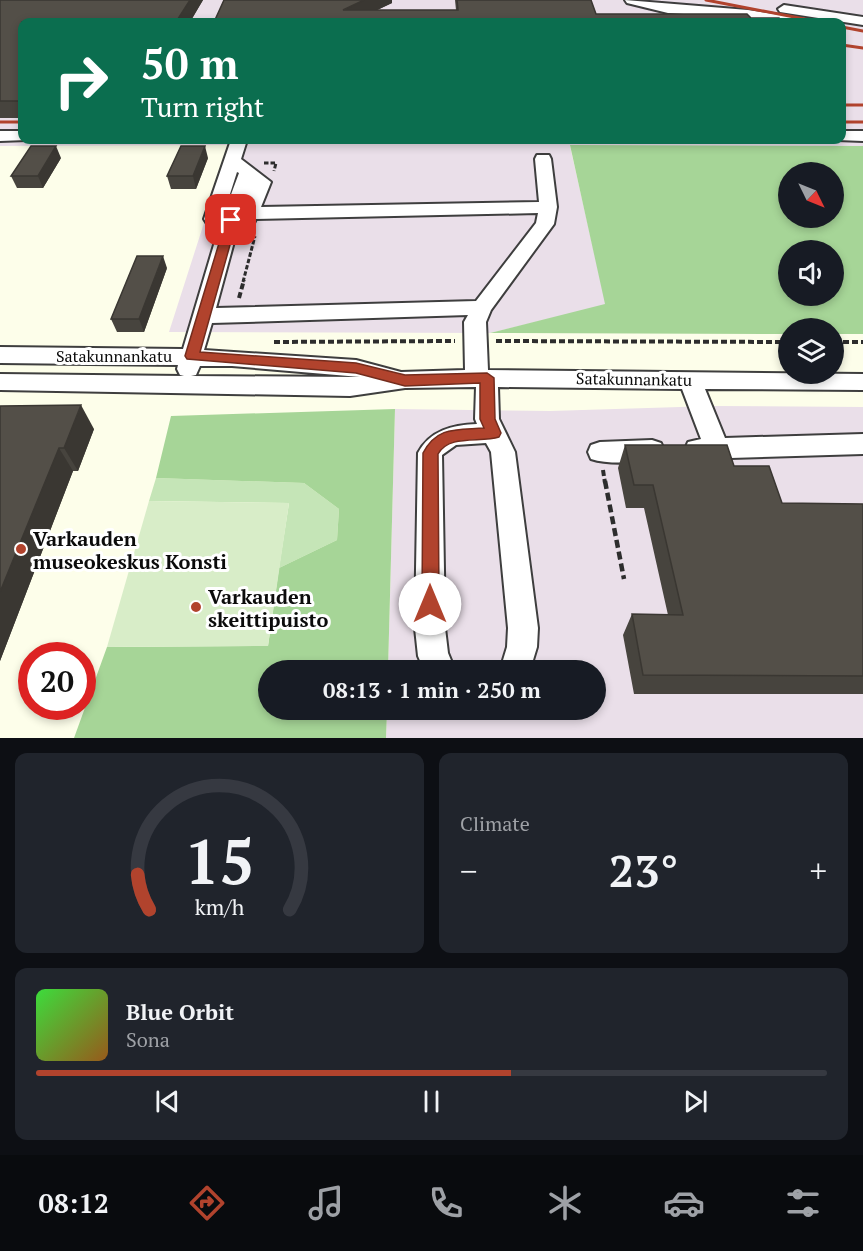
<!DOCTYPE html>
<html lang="en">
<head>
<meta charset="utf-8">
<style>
  :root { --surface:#171b24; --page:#20242c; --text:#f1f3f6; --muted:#9ea1a6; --line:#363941; --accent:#b1432d }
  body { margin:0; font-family:"PT Serif",serif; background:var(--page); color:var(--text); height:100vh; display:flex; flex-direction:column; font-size:22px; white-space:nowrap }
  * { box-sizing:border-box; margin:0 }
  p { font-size:20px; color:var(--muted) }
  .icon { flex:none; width:33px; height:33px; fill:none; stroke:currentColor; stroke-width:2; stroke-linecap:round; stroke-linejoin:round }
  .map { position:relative; height:738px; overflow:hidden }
  .sheet { display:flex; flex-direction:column; gap:15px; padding:15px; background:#0d0f14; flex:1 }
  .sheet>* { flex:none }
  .top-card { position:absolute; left:18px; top:18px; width:828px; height:126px; border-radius:12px; box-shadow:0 3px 9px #0003; background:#0b6e4f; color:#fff; overflow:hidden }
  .needle { width:39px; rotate:133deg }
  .tools { position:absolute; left:778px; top:162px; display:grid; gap:12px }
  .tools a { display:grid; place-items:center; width:66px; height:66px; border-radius:50%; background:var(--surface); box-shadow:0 3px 9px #0003; font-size:30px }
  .speed { position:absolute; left:18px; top:642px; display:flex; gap:12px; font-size:30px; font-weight:700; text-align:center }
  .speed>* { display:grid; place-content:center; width:78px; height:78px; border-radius:50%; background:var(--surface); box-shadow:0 3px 9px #0003; line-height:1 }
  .speed .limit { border:9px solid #d22; background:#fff; color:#111 }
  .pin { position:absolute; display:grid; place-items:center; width:51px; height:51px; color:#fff; margin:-26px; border-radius:12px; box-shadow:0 3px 9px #0006 }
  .me { position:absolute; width:66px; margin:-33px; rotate:0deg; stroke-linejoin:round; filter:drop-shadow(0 0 4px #0008) }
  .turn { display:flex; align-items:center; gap:21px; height:126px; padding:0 24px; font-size:27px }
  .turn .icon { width:78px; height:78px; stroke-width:2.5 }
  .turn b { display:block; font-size:42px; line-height:51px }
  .big { font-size:45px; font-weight:700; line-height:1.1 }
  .sheet .card { flex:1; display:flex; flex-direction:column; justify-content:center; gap:9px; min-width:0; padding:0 21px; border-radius:12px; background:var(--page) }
  .sheet .dial { align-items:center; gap:0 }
  .dial svg { height:156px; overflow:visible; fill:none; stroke:var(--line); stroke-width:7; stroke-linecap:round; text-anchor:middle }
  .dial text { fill:var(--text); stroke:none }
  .song { display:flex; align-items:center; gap:18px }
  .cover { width:72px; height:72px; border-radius:9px; background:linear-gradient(135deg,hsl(120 70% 55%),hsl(30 70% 35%)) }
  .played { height:6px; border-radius:3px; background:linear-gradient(90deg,var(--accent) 60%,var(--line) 60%) }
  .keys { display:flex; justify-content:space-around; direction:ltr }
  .heat { display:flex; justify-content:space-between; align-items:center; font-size:33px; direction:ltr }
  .sheet .tiles { flex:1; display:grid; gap:15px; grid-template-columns:1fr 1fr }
  .card:last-child { grid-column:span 2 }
  .trip { position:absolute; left:258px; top:660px; width:348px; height:60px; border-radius:30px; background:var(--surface); box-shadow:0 3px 9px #0003; font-weight:700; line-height:60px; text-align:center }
  .dock { display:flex; height:96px; justify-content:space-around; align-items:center; background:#090b0e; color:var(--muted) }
  .dock .icon { width:42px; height:42px }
  .dock .on { color:var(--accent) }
  .dock b { font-size:27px; color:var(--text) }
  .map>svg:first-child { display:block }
</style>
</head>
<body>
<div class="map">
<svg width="863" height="738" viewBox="0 0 863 738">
  <rect width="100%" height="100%" fill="#fdfeea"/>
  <g fill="#eadfe9" fill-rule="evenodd">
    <path d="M 0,0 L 863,0 L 863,146 L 570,146 L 606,305 L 490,333 L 169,332 L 229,145 L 0,146 ZM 22,22 L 842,22 L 842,140 L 22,140 Z"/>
    <path d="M 713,406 L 863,407 L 863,738 L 386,738 L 387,710 L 596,710 L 596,670 L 388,670 L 395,409 L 550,411 Z"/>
  </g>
  <path fill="#c5e5b7" d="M 156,478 L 304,483 L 339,509 L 337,540 L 279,568 L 289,503 L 149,501 Z"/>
  <g fill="#a6d597" fill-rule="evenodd">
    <path d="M 570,145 L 863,146 L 863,334 L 834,334 L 834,328 L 789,328 L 789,334 L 490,333 L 605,304 ZM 789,172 L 834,172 L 834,218 L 789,218 ZM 789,250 L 834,250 L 834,296 L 789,296 Z"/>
    <path d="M 395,409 L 388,670 L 268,670 L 268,710 L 387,710 L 386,738 L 74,738 L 107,647 L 268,646 L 279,568 L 337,540 L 339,509 L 304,483 L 156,478 L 171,416 Z"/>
  </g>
  <path fill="#d8edc8" d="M 149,501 L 289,503 L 268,646 L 107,647 Z"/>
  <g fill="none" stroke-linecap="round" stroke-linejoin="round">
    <g stroke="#3e3e3e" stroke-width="4">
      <g id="minor">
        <path d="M 625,0 L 748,10 L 800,18 L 806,22 L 778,22 L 748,18 L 668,13 L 627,3 Z"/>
        <path d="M 784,5 L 863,17 L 863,25 L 780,12 L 778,9 Z"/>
        <path d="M 0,131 L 22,131 L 22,140 L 27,140 L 0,141 Z"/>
        <path d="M 842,131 L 863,131 L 863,141 L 837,140 L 842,140 Z"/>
        <path d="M 231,140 L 247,140 L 241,159 L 271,182 L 261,207 L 539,202 L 535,159 L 537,155 L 549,155 L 551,159 L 557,207 L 554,224 L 491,310 L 486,322 L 488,370 L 863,374 L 863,390 L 705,389 L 725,438 L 863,434 L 863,454 L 697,459 L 688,456 L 685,449 L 688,442 L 701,439 L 682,389 L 498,387 L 499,419 L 515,452 L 538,628 L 537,647 L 530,670 L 500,670 L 507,647 L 508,628 L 491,452 L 486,443 L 456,445 L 442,455 L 445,628 L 448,653 L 455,670 L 424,670 L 418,656 L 415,628 L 418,453 C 430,430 453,425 477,424 L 475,419 L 476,387 L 405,388 L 350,396 L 0,390 L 0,374 L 184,376 L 180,375 L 177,369 L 178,365 L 0,363 L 0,347 L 183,349 L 216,238 L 204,219 ZM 237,172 L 239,173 L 223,216 ZM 538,213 L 536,223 L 476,301 L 216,308 L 238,227 L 252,227 L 256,219 ZM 468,315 L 464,322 L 465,370 L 401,372 L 356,360 L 204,350 L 212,323 ZM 200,366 L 232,366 L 360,377 L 191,376 L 196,375 Z"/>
        <path d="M 652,440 L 661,443 L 664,450 L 661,457 C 642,463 610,465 591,459 L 588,452 L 591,445 L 600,442 Z"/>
      </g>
    </g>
    <g stroke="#2d2d2d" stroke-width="3" stroke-dasharray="4.5 2" stroke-linecap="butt">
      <path d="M 264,163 L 276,163 L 274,171"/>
      <path d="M 243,282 L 255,236"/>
    </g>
    <g stroke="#2d2d2d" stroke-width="4" stroke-dasharray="6 3" stroke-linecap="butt">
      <path d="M 239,298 L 244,280"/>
      <path d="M 496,341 L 789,342"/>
      <path d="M 274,342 L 455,341"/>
      <path d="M 834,342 L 863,342"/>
      <path d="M 603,470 L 605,483"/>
    </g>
    <path stroke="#2d2d2d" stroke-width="4.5" stroke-dasharray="8 4" stroke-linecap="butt" d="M 605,481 L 624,579"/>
    <use href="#minor" fill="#fff" fill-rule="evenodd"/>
    <g stroke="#b1432d" stroke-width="3">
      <path d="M 706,0 L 820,22"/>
      <path d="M 842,27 L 863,31"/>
      <path d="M 842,45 L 863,48"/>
      <path d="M 842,105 L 863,105"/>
      <path d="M 0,122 L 22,122"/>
      <path d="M 842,122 L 863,122"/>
    </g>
  </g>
  <g fill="#47443e">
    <path d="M 0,0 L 203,0 L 190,22 L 22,22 L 22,118 L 0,118 Z"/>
    <path d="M 224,0 L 392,0 L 392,3 L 377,10 L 456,10 L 455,0 L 591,0 L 596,14 L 214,22 Z"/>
    <path d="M 61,158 L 43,188 L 17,188 L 11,176 Z"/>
    <path d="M 208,158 L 196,189 L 171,189 L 167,176 Z"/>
    <path d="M 167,268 L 144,332 L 117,332 L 111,319 Z"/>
    <path d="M 0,406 L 94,429 L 78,471 L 73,471 L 0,661 Z"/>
    <path d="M 625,445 L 734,466 L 782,503 L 863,504 L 863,694 L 634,694 L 623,635 L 632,614 L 668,615 L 644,508 L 626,508 L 618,468 Z"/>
  </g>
  <g fill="#3a3732">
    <path d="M 190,0 L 203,0 L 190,22 L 176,22 Z"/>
    <path d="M 364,0 L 392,0 L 392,3 L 352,22 L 343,10 Z"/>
    <path d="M 56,146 L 61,158 L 43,188 L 38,176 Z"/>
    <path d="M 205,146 L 208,158 L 196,189 L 193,176 Z"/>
    <path d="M 163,256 L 167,268 L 144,332 L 139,319 Z"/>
    <path d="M 81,405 L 94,429 L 78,471 L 64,448 Z"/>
    <path d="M 59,448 L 73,471 L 0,661 L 0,592 Z"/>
  </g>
  <g fill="#534f48" stroke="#3a3732" stroke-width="1.5">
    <path d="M 0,0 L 190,0 L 176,22 L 22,22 L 22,101 L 0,101 Z"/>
    <path d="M 224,0 L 364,0 L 343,10 L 458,10 L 457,0 L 591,0 L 596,14 L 747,14 L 751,18 L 779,18 L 783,22 L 214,22 Z"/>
    <path d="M 31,146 L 56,146 L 38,176 L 11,176 Z"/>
    <path d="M 181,146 L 205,146 L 193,176 L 167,176 Z"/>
    <path d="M 137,256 L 163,256 L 139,319 L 111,319 Z"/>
    <path d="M 81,405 L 64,448 L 59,448 L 0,592 L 0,406 Z"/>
    <path d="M 625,445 L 727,445 L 734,466 L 769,466 L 782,503 L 863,504 L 863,676 L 643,675 L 632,614 L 683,615 L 653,485 L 634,485 Z"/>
  </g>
  <path fill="#b1432d" stroke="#732c1d" stroke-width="1.5" d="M 231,217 L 237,220 L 200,352 L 356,363 L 405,375 L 487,373 L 494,378 L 495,419 L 501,433 L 499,437 C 480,443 449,434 438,454 L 439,604 L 437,610 L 430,613 L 424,610 L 422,604 L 423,453 C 437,426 457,430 484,428 L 480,419 L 480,383 L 405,386 L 356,373 L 187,359 L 185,356 L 226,220 Z"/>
  <g fill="#b1432d" stroke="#fff" stroke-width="2">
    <circle cx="21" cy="549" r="6"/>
    <circle cx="196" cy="607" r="6"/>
  </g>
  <g text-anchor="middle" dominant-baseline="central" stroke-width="6" stroke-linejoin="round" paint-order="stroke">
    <g font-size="16" fill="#0b0b0b" stroke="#fff">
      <text x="114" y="356">Satakunnankatu</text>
      <text transform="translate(634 379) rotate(1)">Satakunnankatu</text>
    </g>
    <g font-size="20" font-weight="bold" fill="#0b0b0b" stroke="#fff" text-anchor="start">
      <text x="33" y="538">Varkauden<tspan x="33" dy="23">museokeskus Konsti</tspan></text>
      <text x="208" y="596">Varkauden<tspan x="208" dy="23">skeittipuisto</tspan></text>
    </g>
  </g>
</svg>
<div class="tools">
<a><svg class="needle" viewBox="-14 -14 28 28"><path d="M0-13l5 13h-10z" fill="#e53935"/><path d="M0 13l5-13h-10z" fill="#9ea1a6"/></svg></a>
<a><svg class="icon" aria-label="sound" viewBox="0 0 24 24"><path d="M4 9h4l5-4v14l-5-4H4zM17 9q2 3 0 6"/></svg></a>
<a><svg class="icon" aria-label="layers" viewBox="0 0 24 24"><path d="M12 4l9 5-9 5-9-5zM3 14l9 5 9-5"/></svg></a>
</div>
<div class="speed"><div class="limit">20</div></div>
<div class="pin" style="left:231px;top:220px;background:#d93025"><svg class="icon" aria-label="arrive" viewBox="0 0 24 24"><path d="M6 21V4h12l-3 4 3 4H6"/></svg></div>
<svg class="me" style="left:430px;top:604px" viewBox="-20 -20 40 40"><circle r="19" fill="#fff"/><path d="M0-13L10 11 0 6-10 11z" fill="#b1432d"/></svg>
<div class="trip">08:13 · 1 min · 250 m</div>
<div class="top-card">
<div class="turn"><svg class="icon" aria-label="right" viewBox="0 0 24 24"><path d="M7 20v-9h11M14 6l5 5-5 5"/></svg><div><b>50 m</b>Turn right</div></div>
</div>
</div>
<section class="sheet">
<div class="tiles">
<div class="card dial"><svg viewBox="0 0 100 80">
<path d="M14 69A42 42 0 1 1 86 69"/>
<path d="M14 69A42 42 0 0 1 8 51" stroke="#b1432d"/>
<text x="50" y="56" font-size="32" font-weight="700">15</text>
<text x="50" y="72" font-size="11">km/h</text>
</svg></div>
<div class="card"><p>Climate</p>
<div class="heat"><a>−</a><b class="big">23°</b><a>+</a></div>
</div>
<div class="card">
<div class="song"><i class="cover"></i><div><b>Blue Orbit</b><p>Sona</p></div></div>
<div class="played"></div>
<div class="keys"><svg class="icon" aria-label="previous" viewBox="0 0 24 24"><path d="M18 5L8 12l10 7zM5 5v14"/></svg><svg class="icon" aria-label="pause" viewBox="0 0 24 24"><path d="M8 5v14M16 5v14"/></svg><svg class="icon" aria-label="next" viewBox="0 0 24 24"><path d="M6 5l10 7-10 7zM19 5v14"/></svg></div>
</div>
</div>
</section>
<nav class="dock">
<b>08:12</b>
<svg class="icon on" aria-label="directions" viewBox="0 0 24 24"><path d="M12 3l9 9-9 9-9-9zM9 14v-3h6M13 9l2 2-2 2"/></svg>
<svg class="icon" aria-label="music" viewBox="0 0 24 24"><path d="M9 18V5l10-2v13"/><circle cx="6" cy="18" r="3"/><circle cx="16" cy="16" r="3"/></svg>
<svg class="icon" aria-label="phone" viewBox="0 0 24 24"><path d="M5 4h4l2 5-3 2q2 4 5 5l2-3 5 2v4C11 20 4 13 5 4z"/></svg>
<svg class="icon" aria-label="climate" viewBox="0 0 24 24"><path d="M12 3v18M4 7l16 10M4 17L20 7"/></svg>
<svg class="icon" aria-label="car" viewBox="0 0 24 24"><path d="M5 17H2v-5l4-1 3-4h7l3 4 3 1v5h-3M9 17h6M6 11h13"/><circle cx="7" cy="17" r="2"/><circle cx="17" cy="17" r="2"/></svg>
<svg class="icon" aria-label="filters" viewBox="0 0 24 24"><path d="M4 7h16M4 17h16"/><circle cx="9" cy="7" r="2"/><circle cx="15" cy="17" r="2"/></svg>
</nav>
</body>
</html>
